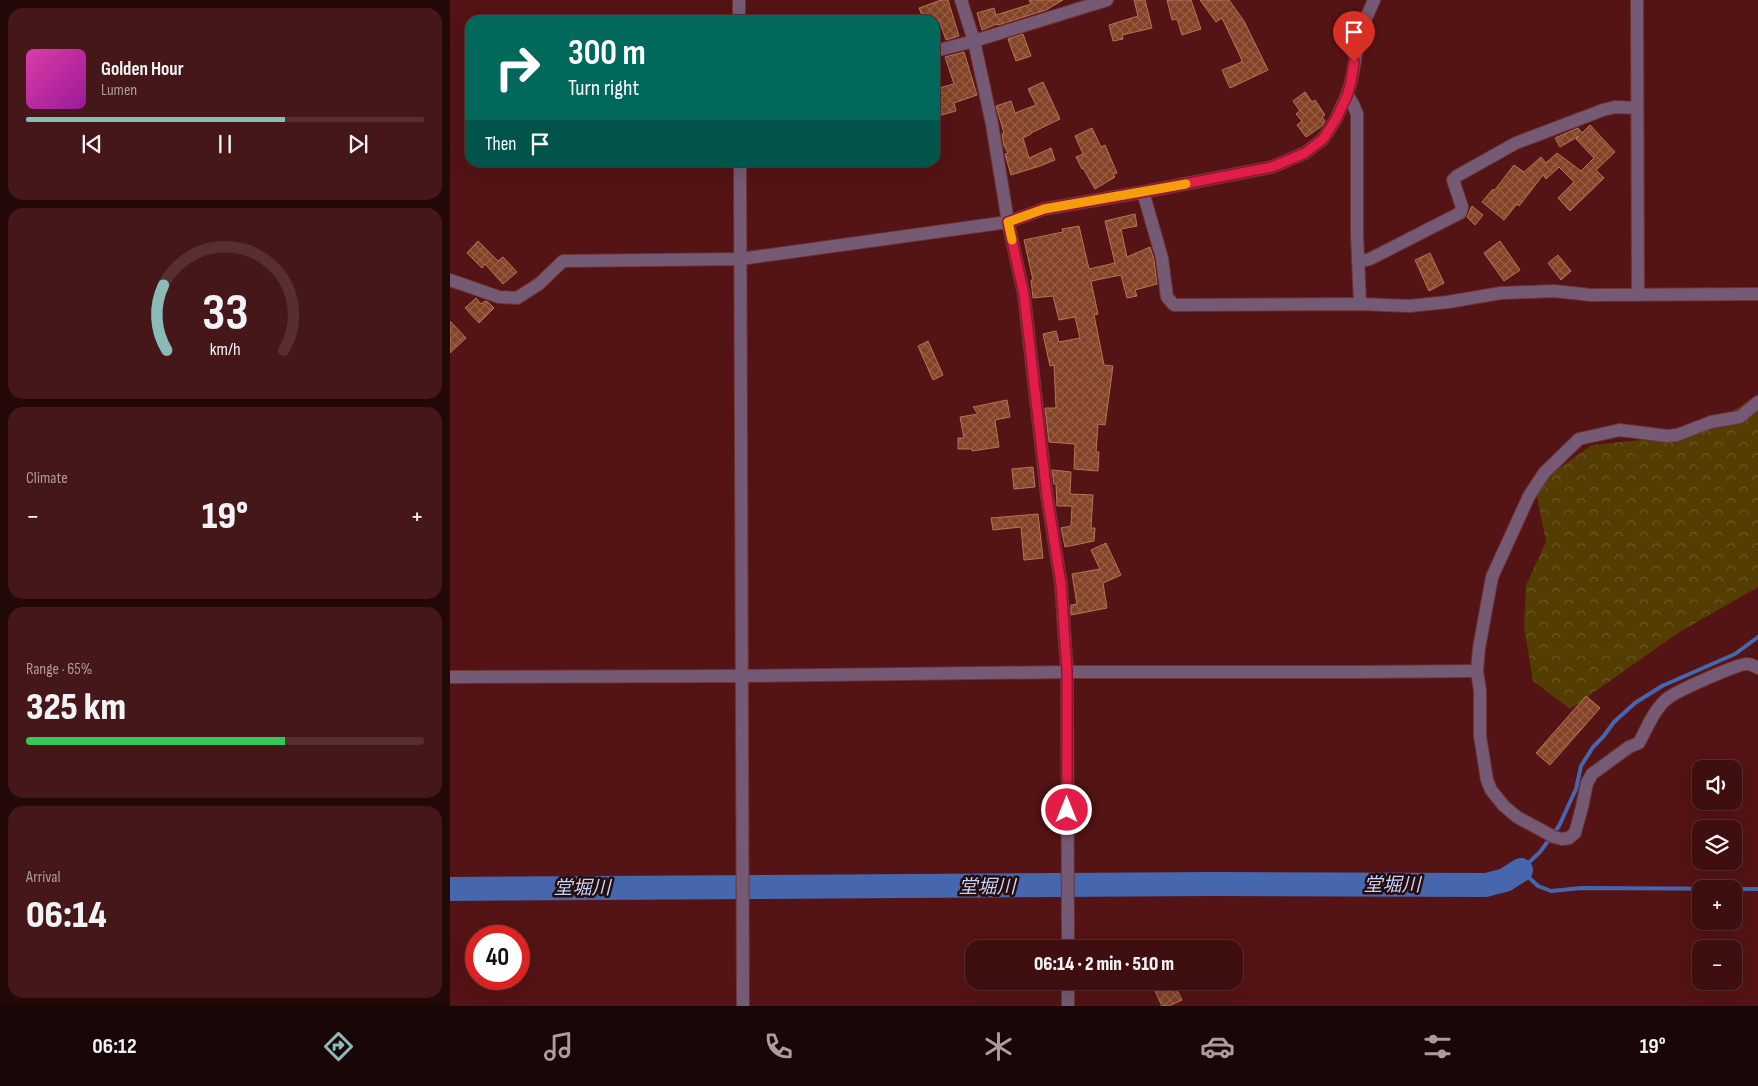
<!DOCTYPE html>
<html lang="en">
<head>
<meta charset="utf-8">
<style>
  :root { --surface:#3f0e0f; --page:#461718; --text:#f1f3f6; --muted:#ad9c9e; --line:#582e2f; --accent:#8bbbb9 }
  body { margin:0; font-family:"Sofia Sans Condensed","Noto Sans JP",sans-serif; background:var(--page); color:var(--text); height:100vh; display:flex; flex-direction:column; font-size:19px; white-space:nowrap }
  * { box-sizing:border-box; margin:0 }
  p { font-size:16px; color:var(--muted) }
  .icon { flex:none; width:28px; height:28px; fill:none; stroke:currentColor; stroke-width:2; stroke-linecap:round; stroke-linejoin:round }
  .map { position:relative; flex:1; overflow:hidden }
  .panel { display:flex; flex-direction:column; gap:8px; padding:8px; background:#230808; width:450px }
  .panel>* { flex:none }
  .guide { position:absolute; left:15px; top:15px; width:475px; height:152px; border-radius:15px; box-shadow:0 5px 20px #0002,0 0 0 1px var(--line); background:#00695c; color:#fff; overflow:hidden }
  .tools { position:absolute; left:1242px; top:760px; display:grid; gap:10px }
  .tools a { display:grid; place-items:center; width:50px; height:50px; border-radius:10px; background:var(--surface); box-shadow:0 5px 20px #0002,0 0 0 1px var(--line); font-size:25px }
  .speed { position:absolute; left:15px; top:925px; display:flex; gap:10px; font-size:25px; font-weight:700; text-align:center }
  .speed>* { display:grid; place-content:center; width:65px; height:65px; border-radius:50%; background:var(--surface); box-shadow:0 5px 20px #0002,0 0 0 1px var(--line); line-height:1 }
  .speed .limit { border:8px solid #d22; background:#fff; color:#111 }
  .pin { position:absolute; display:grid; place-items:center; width:42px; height:42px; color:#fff; margin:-51px -21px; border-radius:50% 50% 50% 0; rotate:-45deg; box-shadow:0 0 5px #0007 }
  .pin .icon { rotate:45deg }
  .me { position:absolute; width:55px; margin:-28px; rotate:0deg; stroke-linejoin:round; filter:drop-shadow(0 0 4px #0008) }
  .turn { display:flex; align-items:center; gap:18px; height:105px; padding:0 20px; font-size:22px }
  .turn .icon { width:65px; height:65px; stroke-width:2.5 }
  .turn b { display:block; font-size:35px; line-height:42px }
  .then { display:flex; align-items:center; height:48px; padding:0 20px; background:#0003; gap:10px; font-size:19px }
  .big { font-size:38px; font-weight:800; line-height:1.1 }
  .panel .card { flex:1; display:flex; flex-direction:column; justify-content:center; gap:8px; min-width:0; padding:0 18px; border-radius:15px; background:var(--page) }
  .panel .dial { align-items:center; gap:0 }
  .dial svg { height:130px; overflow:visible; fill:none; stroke:var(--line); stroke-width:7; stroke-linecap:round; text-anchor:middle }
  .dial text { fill:var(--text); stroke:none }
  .song { display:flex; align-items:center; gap:15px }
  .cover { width:60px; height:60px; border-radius:8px; background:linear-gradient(135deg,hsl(320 70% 55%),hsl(300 70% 35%)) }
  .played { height:5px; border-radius:2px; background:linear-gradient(90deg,var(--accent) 65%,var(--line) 65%) }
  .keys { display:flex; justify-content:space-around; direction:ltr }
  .heat { display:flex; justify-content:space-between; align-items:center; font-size:28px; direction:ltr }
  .charge { height:8px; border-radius:4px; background:linear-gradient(90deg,#34c759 65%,var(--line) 0) }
  .trip { position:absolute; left:515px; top:940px; width:278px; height:50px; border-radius:15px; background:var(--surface); box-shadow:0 5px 20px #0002,0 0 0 1px var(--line); font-weight:800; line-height:50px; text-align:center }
  .menu { display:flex; height:80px; justify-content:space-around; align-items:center; background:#190606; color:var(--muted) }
  .menu .icon { width:35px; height:35px }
  .menu .active { color:var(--accent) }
  .menu b { font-size:22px; color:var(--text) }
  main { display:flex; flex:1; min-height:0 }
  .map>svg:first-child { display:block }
</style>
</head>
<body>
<main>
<section class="panel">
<div class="card">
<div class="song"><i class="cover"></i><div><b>Golden Hour</b><p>Lumen</p></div></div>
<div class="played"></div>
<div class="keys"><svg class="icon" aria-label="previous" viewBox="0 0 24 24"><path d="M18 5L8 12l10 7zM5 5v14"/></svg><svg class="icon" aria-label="pause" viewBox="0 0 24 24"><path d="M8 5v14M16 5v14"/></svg><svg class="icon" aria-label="next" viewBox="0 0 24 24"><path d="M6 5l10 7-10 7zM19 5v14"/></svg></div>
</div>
<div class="card dial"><svg viewBox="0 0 100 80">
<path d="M14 69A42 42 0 1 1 86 69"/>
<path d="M14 69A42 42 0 0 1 12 29" stroke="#8bbbb9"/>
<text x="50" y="56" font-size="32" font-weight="700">33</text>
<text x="50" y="72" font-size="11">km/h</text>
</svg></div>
<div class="card"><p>Climate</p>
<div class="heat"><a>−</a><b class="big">19°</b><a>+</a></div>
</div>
<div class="card"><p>Range · 65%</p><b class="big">325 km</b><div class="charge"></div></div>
<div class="card"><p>Arrival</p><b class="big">06:14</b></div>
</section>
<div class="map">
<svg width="1308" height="1006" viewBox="0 0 1308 1006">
  <defs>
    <pattern id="forest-crowns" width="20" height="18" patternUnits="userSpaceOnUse" patternTransform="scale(1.25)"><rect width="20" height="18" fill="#533d03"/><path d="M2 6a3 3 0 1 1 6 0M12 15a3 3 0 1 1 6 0" fill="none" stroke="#6d5827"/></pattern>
    <pattern id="building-cross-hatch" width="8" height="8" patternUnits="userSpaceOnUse" patternTransform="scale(1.25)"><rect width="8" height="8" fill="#824326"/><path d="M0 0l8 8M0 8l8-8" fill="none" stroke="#955e45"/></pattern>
  </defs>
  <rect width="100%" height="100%" fill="#541314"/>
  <path fill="url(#forest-crowns)" d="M 1308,394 L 1308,587 L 1228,633 L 1120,709 L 1083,681 L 1074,627 L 1076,585 L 1096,542 L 1085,485 L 1142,445 L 1249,434 Z"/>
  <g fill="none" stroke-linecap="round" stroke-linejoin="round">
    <path stroke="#4666ad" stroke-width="4" d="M 1308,637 L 1285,654 L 1212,686 L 1185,703 L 1164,722 L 1153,737 L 1143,747 L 1131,766 L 1126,789 L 1109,826 L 1090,852 L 1071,870 L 1088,886 L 1101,891 L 1132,888 L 1308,889"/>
    <path stroke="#4666ad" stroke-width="24" d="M 0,889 L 763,884 L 1036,885 L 1055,880 L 1071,870"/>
  </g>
  <g fill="url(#building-cross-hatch)" stroke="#b77456">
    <path d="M 491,0 L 498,0 L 509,36 L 496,40 L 489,20 L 474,20 L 469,8 Z"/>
    <path d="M 579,0 L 613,0 L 596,10 L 548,25 L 547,24 L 532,30 L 527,13 L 544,8 L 546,15 L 581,4 Z"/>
    <path d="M 684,0 L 695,0 L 702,28 L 672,35 L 673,39 L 663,41 L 659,25 L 688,16 Z"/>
    <path d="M 717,0 L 741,0 L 751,29 L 732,35 L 727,19 L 722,20 Z"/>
    <path d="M 750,0 L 779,0 L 794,21 L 818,70 L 780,88 L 772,70 L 792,62 L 791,58 L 772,18 L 766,22 Z"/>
    <path d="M 573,34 L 581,56 L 566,61 L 558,39 Z"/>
    <path d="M 514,52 L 527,95 L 504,103 L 506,111 L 485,117 L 485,89 L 504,84 L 495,57 Z"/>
    <path d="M 593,82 L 610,119 L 581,133 L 581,134 L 573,138 L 579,158 L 601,148 L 605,160 L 590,166 L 561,175 L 555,154 L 558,153 L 554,146 L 552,134 L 554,133 L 546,106 L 561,101 L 565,113 L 586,105 L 578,89 Z"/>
    <path d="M 855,92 L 862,102 L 865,100 L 875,115 L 872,117 L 875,121 L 872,126 L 856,137 L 847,125 L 852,121 L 846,114 L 850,111 L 843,101 Z"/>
    <path d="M 1140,125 L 1165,152 L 1146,170 L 1154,178 L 1120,211 L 1108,198 L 1124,182 L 1109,167 L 1096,179 L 1093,175 L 1069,206 L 1067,204 L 1054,220 L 1032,202 L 1043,189 L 1044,191 L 1064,165 L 1074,172 L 1091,157 L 1096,163 L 1107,153 L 1131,171 L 1144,158 L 1126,139 L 1129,136 L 1110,147 L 1105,138 L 1128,128 L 1132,133 Z"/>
    <path d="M 642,128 L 651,147 L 655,145 L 667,173 L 663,174 L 665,177 L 645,189 L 633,168 L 632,169 L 626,157 L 633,154 L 625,136 Z"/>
    <path d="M 1022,206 L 1033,215 L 1025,225 L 1017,217 Z"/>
    <path d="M 685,214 L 687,226 L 671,229 L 677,257 L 700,247 L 704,260 L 707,284 L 685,290 L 687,296 L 677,298 L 671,275 L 641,281 L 648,314 L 644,315 L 654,365 L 663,366 L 655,425 L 648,424 L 646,452 L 649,452 L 648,471 L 624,469 L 625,444 L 599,442 L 595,408 L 606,408 L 604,365 L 600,366 L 593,334 L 606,331 L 609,342 L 630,338 L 625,317 L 609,320 L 603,296 L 583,298 L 581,280 L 583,280 L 574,240 L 613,232 L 612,229 L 629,226 L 639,269 L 665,263 L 655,221 Z"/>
    <path d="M 28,241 L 48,261 L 53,257 L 67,272 L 53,284 L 35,264 L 32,268 L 17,253 Z"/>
    <path d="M 1050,241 L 1070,270 L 1054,281 L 1034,253 Z"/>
    <path d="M 980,253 L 994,283 L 979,291 L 965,260 Z"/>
    <path d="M 1108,255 L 1121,271 L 1111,280 L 1098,263 Z"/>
    <path d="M 26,298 L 31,304 L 35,301 L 38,302 L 44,308 L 29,323 L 15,308 Z"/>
    <path d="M 0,321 L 16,338 L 0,353 Z"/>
    <path d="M 478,341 L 493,375 L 483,380 L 468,346 Z"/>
    <path d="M 557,400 L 560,417 L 545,420 L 549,447 L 522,451 L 522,449 L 508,449 L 508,438 L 514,438 L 510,417 L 528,414 L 523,407 Z"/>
    <path d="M 583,467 L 585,487 L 564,489 L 562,469 Z"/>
    <path d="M 602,470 L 621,472 L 620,494 L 643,495 L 641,528 L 645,528 L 644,541 L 615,547 L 611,528 L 621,526 L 622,506 L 607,506 L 606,484 L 604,484 Z"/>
    <path d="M 588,514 L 593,558 L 574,560 L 571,527 L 543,530 L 541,518 Z"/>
    <path d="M 656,543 L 671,575 L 653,583 L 657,608 L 621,615 L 621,605 L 627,604 L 622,574 L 650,569 L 641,550 Z"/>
    <path d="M 1136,696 L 1150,708 L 1100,765 L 1086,753 Z"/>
    <path d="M 723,982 L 732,1000 L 719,1006 L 712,1006 L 705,991 Z"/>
  </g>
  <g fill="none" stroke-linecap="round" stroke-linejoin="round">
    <g stroke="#6f3333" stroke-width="14">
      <g id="minor">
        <path d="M 289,0 L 289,20"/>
        <path d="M 511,0 L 524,41 L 542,124 L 558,222 L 574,295 L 597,496 L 611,584 L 617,672 L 618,949"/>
        <path d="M 1187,0 L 1188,295"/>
        <path d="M 485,51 L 524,41 L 657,0"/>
        <path d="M 897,95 L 903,104 L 907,114 L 907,234 L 910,304"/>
        <path d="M 290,162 L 293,1006"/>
        <path d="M 693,192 L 712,258 L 717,297 L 724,305 L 910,304 L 959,306 L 998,302 L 1051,293 L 1104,291 L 1141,295 L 1308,294"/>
        <path d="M 908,262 L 920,259 L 1010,213 L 1012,207 L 1003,180 L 1007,176 L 1066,143 L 1153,110 L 1165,107 L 1187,108"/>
        <path d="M 0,280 L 49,297 L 67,298 L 89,284 L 113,261 L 290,259 L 558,222 L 594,209 L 693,192 L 822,167 L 855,153 L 873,139 L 886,119 L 897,95 L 901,82 L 908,43 L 913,25 L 924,0"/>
        <path d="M 1308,402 L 1290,417 L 1261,422 L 1227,435 L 1217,436 L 1170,430 L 1129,439 L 1094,473 L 1079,496 L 1042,577 L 1029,648 L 1027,671 L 1030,691 L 1030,736 L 1037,780 L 1041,790 L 1054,806 L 1067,817 L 1104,837 L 1112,839 L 1119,838 L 1125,833 L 1132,807 L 1137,783 L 1142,774 L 1179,747 L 1189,743 C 1197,728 1204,709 1218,698 C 1227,691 1287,664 1297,664 C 1302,664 1304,666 1308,668"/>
        <path d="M 0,677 L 292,676 L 617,672 L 910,672 L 1027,671"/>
        <path d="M 618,981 L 618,1006"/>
      </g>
    </g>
    <use href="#minor" stroke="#745a75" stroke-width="12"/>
  </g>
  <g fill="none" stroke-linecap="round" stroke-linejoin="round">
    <g stroke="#92132f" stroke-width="12">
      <path id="route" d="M 617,810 L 617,672 L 611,584 L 597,496 L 574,295 L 558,222 L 594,209 L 693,192 L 822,167 L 855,153 L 873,139 L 886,119 L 897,96 L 901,82 L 904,62"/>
    </g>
    <use href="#route" stroke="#e11d48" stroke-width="9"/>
    <path stroke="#f59e0b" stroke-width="9" d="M 562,240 L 558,222 L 594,209 L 736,184"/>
  </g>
  <g text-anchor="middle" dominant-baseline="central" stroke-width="5" stroke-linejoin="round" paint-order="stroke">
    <g font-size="19" font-style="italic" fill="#c1d5fd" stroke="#280c0b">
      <text x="942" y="885">堂堀川</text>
      <text x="537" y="887">堂堀川</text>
      <text x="132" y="888">堂堀川</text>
    </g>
  </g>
</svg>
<div class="tools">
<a><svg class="icon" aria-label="sound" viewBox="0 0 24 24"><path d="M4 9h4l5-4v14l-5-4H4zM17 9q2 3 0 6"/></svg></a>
<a><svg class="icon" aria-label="layers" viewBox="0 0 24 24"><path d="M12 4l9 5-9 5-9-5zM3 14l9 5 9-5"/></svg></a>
<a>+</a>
<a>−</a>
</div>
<div class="speed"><div class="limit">40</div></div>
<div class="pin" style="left:904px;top:62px;background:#d93025"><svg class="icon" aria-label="arrive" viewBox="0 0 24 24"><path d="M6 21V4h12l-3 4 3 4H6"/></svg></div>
<svg class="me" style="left:617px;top:810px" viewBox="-20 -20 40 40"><circle r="17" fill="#e11d48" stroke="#fff" stroke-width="3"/><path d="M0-11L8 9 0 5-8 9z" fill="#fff"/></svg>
<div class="trip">06:14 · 2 min · 510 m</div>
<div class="guide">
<div class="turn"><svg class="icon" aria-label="right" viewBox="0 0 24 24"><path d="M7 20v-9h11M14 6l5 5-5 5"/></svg><div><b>300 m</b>Turn right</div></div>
<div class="then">Then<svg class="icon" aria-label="arrive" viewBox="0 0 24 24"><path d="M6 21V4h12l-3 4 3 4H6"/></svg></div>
</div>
</div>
</main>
<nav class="menu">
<b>06:12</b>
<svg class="icon active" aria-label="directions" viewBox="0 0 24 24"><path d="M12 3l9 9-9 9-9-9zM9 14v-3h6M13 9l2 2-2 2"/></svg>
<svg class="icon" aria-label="music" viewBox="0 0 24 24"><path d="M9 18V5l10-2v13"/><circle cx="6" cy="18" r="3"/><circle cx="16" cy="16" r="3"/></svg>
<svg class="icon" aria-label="phone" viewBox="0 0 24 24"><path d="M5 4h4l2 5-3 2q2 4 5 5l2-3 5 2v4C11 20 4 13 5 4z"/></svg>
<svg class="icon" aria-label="climate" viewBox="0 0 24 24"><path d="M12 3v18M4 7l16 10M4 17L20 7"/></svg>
<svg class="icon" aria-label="car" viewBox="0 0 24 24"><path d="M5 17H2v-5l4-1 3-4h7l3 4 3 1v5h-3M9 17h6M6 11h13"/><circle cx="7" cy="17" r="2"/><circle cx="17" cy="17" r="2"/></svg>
<svg class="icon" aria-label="filters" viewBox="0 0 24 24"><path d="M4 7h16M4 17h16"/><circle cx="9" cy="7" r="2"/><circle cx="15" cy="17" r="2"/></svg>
<b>19°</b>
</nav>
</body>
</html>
